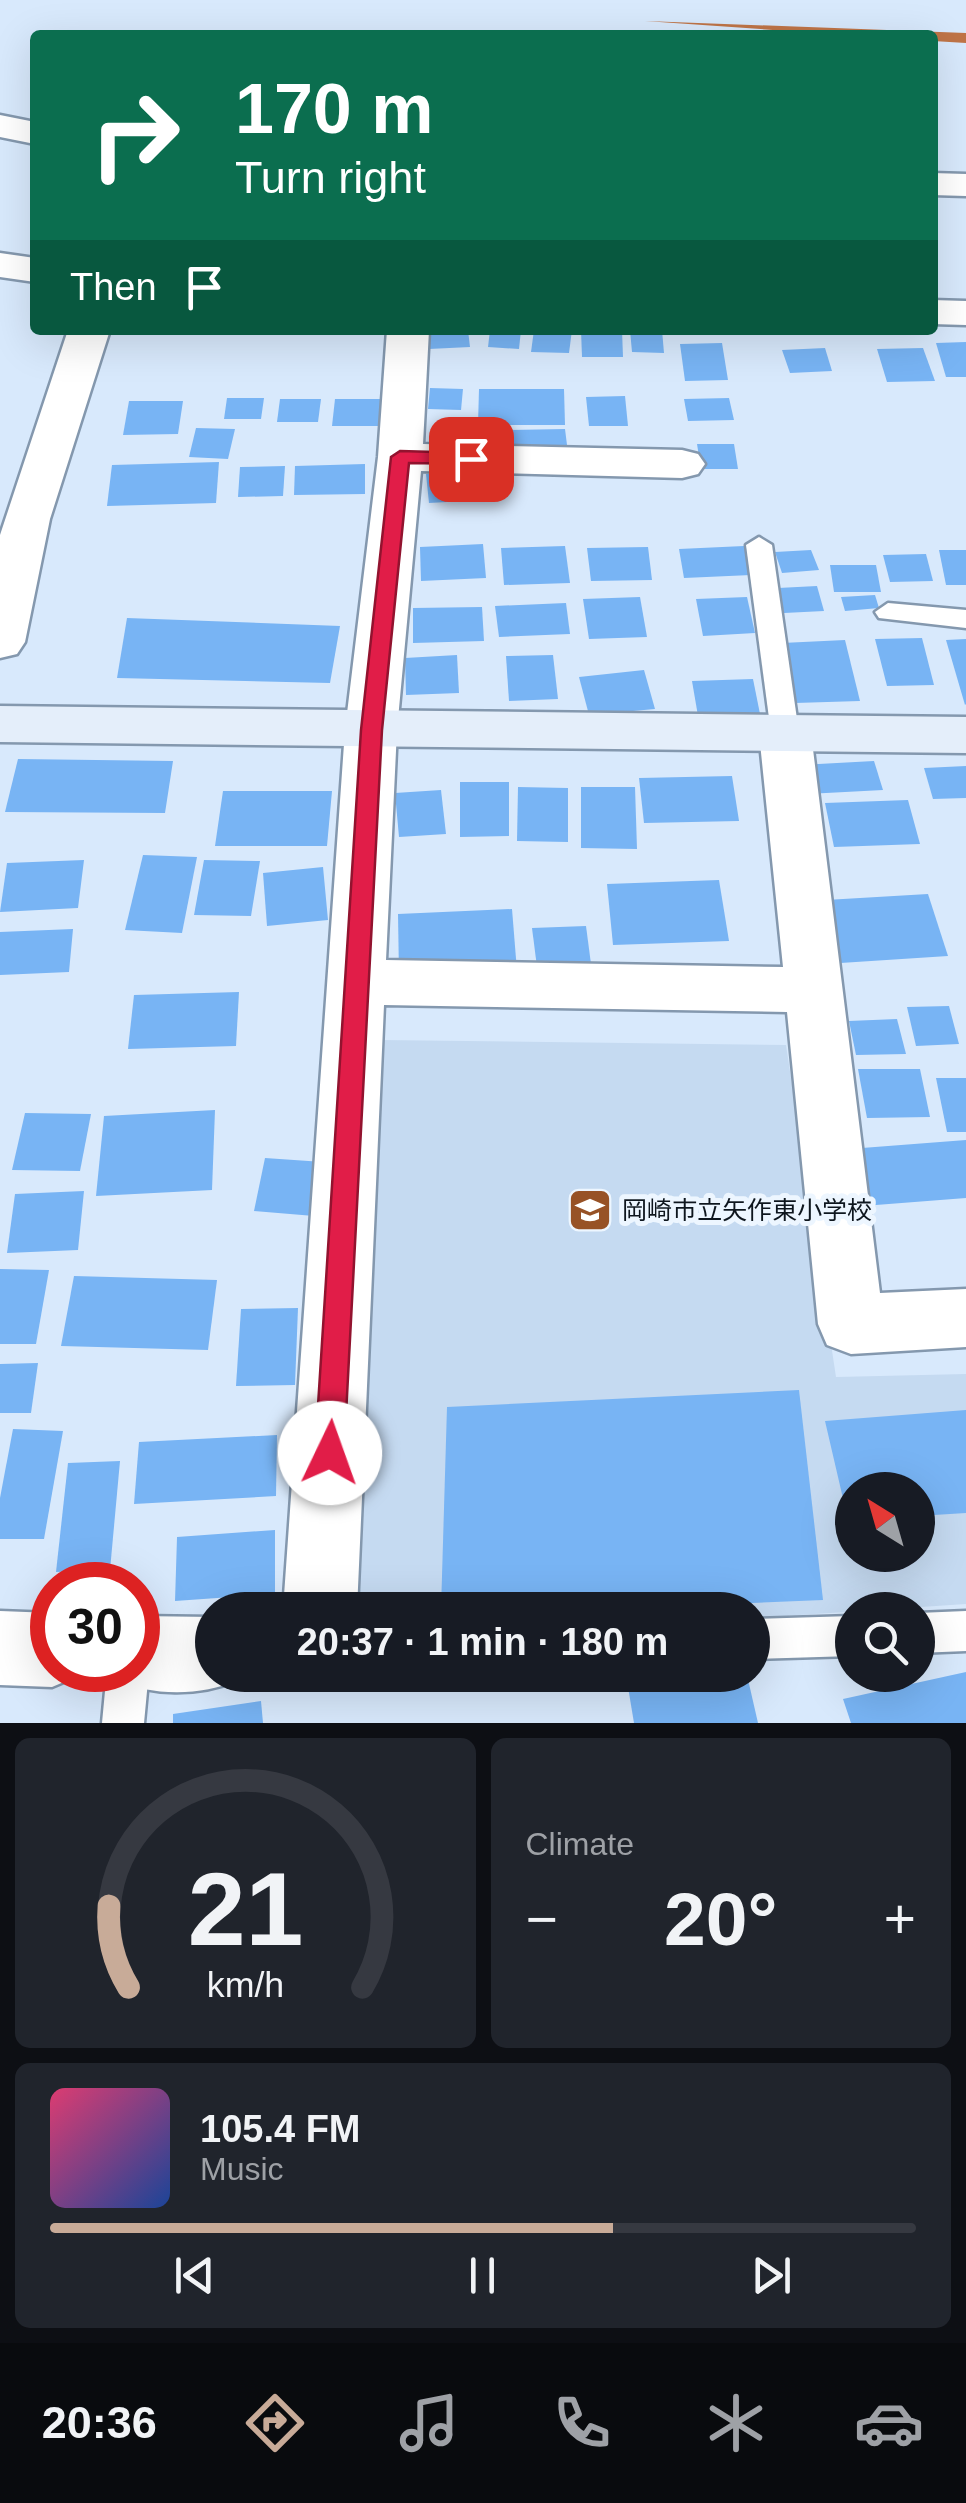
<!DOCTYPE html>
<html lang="en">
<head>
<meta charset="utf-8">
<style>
  :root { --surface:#171b24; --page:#20242c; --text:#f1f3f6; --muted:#9ea1a6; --line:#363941; --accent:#c8ab98 }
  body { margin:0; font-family:Helvetica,"Noto Sans JP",sans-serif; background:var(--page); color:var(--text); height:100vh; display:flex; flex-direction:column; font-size:38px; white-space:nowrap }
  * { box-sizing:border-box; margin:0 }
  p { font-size:32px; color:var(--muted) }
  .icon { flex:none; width:55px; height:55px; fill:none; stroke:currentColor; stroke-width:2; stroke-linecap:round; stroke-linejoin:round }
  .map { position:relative; height:1723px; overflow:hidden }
  .sheet { display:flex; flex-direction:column; gap:15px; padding:15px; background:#0d0f14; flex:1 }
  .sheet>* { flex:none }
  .banner { position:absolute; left:30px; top:30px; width:908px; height:305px; border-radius:10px; box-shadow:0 10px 40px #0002; background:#0b6e4f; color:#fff; overflow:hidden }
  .needle { width:65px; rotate:323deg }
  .controls { position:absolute; left:835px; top:1472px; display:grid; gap:20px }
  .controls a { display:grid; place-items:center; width:100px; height:100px; border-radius:50%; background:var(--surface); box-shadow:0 10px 40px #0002; font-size:50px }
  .speed { position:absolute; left:30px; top:1562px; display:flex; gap:20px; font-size:50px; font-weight:700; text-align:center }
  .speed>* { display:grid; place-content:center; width:130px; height:130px; border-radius:50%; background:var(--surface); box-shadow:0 10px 40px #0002; line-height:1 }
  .speed .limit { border:15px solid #d22; background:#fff; color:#111 }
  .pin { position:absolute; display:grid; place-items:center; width:85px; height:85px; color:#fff; margin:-42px; border-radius:20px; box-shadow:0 5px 15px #0006 }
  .me { position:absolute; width:110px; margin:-55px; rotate:3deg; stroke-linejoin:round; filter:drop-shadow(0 0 8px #0008) }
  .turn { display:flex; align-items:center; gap:35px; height:210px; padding:0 40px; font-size:45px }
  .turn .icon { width:130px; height:130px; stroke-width:2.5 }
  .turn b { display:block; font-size:70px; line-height:85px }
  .then { display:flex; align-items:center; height:95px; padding:0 40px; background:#0003; gap:20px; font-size:38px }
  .big { font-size:75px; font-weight:700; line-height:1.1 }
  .sheet .tile { flex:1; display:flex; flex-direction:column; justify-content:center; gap:15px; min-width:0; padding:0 35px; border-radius:15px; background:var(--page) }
  .sheet .dial { align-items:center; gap:0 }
  .dial svg { height:260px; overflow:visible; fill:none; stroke:var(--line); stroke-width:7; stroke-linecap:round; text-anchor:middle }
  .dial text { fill:var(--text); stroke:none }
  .song { display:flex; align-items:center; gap:30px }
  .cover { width:120px; height:120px; border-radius:15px; background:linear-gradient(135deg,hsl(340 70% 55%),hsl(220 70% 35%)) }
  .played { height:10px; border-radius:5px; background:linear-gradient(90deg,var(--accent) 65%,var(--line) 65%) }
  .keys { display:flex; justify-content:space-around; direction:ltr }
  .heat { display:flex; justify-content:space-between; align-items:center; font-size:55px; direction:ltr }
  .sheet .tiles { flex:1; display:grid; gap:15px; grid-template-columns:1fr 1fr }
  .tile:last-child { grid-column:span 2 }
  .trip { position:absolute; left:195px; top:1592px; width:575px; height:100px; border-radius:50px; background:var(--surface); box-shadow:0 10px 40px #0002; font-weight:700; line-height:100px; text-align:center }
  .tabs { display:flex; height:160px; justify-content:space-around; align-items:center; background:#090b0e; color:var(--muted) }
  .tabs .icon { width:70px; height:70px }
  .tabs .on { color:var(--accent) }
  .tabs b { font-size:45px; color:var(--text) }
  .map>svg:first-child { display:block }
</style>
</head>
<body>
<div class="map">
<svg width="966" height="1723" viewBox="0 0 966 1723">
  <rect width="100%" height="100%" fill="#d8e9fc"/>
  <path fill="#c5daf1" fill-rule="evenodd" d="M 379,1040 L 786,1045 L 836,1377 L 966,1374 L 966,1604 L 753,1618 L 752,1610 L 348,1610 ZM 852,1490 L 918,1490 L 918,1555 L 852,1555 Z"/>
  <path fill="#bf7447" d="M 645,21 L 966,33 L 966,43 L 933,41 L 932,35 L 844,35 Z"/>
  <g fill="#78b4f4">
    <path d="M 427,330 L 468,330 L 470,347 L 429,349 Z"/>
    <path d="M 490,330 L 521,330 L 519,349 L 488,347 Z"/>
    <path d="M 534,330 L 572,330 L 569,353 L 531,352 Z"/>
    <path d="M 581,330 L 622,330 L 623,357 L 582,357 Z"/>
    <path d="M 630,330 L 662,330 L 664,353 L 632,352 Z"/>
    <path d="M 966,342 L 966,377 L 946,377 L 936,343 Z"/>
    <path d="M 722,343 L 728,380 L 685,381 L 680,344 Z"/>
    <path d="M 825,348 L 832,371 L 790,373 L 782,350 Z"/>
    <path d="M 923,348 L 935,381 L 887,382 L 877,349 Z"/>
    <path d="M 430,388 L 463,389 L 461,410 L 428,409 Z"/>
    <path d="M 479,389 L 564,389 L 565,425 L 478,425 Z"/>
    <path d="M 625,396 L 628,426 L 589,426 L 586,397 Z"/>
    <path d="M 227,398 L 264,398 L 261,419 L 224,419 Z"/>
    <path d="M 729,398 L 734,420 L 688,421 L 684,399 Z"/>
    <path d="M 280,399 L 321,399 L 318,422 L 277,422 Z"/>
    <path d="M 335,399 L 381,399 L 379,426 L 332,426 Z"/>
    <path d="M 129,401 L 183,401 L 178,434 L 123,435 Z"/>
    <path d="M 434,427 L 496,428 L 495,446 L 433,446 Z"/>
    <path d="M 196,428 L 235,429 L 228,459 L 189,457 Z"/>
    <path d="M 565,429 L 567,445 L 511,446 L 510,430 Z"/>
    <path d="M 697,444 L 734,444 L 738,469 L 701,469 Z"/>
    <path d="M 219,462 L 216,503 L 107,506 L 112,465 Z"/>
    <path d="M 365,464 L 365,494 L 294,495 L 295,466 Z"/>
    <path d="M 285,466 L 283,496 L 238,497 L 240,467 Z"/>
    <path d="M 497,470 L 502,499 L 429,503 L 426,474 Z"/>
    <path d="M 483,544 L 486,578 L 421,581 L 420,547 Z"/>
    <path d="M 565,546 L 570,583 L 504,585 L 501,548 Z"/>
    <path d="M 744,546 L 751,575 L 684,578 L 679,549 Z"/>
    <path d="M 648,547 L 652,580 L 591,581 L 587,548 Z"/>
    <path d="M 811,550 L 819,570 L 782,573 L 775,552 Z"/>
    <path d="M 939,550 L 966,550 L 966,585 L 946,585 Z"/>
    <path d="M 926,554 L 933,581 L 890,582 L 883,555 Z"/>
    <path d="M 830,565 L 876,565 L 881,592 L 834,592 Z"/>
    <path d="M 817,586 L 824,611 L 784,613 L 778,588 Z"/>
    <path d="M 875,595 L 879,608 L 845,611 L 841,597 Z"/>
    <path d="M 640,597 L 647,637 L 589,639 L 583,599 Z"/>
    <path d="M 747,597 L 755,633 L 703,636 L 696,599 Z"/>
    <path d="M 566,603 L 570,634 L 499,637 L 495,606 Z"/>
    <path d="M 482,607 L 484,641 L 413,643 L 413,608 Z"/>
    <path d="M 127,618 L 340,626 L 330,683 L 117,678 Z"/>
    <path d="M 922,638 L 934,685 L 887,686 L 875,639 Z"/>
    <path d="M 966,639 L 966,704 L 965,705 L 946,640 Z"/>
    <path d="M 845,640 L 860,701 L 795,703 L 782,643 Z"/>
    <path d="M 457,655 L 459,693 L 406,695 L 405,658 Z"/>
    <path d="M 553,655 L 558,699 L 509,701 L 506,656 Z"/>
    <path d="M 644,670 L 655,709 L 589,715 L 579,677 Z"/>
    <path d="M 753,679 L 760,714 L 698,716 L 692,681 Z"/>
    <path d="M 18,759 L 173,761 L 165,813 L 5,812 Z"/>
    <path d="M 874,761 L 883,790 L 807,794 L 800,765 Z"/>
    <path d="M 966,766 L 966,798 L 933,799 L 924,768 Z"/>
    <path d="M 732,776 L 739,821 L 644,823 L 639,778 Z"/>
    <path d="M 460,782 L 509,782 L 509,836 L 460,837 Z"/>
    <path d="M 518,787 L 568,788 L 568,842 L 517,841 Z"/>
    <path d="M 581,787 L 635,787 L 637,849 L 581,848 Z"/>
    <path d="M 441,790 L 446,834 L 399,837 L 395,793 Z"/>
    <path d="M 223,791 L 332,791 L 327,846 L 215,846 Z"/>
    <path d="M 908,800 L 920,844 L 834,847 L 825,803 Z"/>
    <path d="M 143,855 L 197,857 L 182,933 L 125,930 Z"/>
    <path d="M 84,860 L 78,908 L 0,912 L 7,863 Z"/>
    <path d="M 204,860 L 260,861 L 251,916 L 194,915 Z"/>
    <path d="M 323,867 L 328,920 L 267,926 L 263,873 Z"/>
    <path d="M 719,880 L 729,941 L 613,945 L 607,884 Z"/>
    <path d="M 928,894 L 948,956 L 825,964 L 809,901 Z"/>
    <path d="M 512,909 L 517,971 L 399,975 L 398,914 Z"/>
    <path d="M 586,926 L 591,964 L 537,967 L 532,928 Z"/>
    <path d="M 73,929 L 69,972 L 0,975 L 0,932 Z"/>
    <path d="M 239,992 L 236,1046 L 128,1049 L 134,995 Z"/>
    <path d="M 949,1006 L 959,1044 L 916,1046 L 907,1007 Z"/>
    <path d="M 897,1019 L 906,1054 L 856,1055 L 849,1021 Z"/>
    <path d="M 858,1069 L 920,1069 L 930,1117 L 867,1118 Z"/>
    <path d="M 936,1078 L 966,1078 L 966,1132 L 947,1132 Z"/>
    <path d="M 215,1110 L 212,1190 L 96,1196 L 104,1116 Z"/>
    <path d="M 25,1113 L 91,1114 L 80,1171 L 12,1170 Z"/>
    <path d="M 966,1140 L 966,1198 L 863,1206 L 849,1149 Z"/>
    <path d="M 265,1158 L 323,1162 L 314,1216 L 254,1211 Z"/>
    <path d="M 84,1191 L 78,1250 L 7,1253 L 15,1194 Z"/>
    <path d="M 0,1269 L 49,1270 L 36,1344 L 0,1344 Z"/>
    <path d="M 74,1276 L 217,1280 L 208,1350 L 61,1346 Z"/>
    <path d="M 298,1308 L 295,1385 L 236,1386 L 241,1309 Z"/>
    <path d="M 38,1363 L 31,1413 L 0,1413 L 0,1364 Z"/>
    <path d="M 799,1390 L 823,1600 L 585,1610 L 441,1610 L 447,1407 Z"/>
    <path d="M 966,1410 L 966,1513 L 918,1516 L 918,1490 L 852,1490 L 852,1520 L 848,1520 L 825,1421 Z"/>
    <path d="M 13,1429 L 63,1431 L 44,1539 L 0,1539 L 0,1498 Z"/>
    <path d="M 277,1435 L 276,1496 L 134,1504 L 139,1442 Z"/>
    <path d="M 120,1461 L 110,1570 L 56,1572 L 68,1463 Z"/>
    <path d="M 275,1530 L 275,1594 L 175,1601 L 177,1537 Z"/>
    <path d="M 966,1672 L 966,1723 L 851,1723 L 843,1699 Z"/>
    <path d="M 626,1675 L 747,1675 L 758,1723 L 634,1723 Z"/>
    <path d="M 261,1701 L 263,1723 L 173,1723 L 173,1714 Z"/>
  </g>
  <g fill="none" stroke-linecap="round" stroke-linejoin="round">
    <g stroke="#8498ae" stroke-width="5">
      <g id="lane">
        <path d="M 759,537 L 772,545 L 799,733 L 795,740 L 775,740 L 771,733 L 746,545 Z"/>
        <path d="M 888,603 L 966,610 L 966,628 L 879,618 L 875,612 Z"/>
        <path d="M 966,1611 L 966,1651 L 918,1653 L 918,1613 Z"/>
        <path d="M 852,1616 L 852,1656 L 752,1659 L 752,1619 Z"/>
        <path d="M 138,1653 L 143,1655 L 149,1670 L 144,1723 L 102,1723 L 107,1670 L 138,1670 Z"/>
      </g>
    </g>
    <g stroke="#8498ae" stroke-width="5">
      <g id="street">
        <path d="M 0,115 L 35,122 L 35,144 L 0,137 Z"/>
        <path d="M 932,173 L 966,174 L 966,196 L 932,195 Z"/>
        <path d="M 0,253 L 35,258 L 35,282 L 0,277 Z"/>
        <path d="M 932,300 L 966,301 L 966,325 L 932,324 Z"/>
        <path d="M 68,330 L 110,330 L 50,519 L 25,642 L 17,654 L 0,658 L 0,535 Z"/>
        <path d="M 387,330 L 429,330 L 423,444 L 682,450 L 698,454 L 705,464 L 698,474 L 682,478 L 421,471 L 397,730 L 386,960 L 783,967 L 759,733 L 767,720 L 785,715 L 803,720 L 811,733 L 880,1293 L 966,1289 L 966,1347 L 851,1354 L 827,1345 L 818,1324 L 787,1012 L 384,1005 L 357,1610 L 283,1610 L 345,730 L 378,457 Z"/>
        <path d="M 0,1611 L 52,1613 L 52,1670 L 81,1670 L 78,1676 L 52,1687 L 0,1685 Z"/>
        <path d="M 138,1616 L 212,1617 L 212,1675 L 241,1675 L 238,1680 C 199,1697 151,1696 112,1679 L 108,1670 L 138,1670 Z"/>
      </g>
    </g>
    <g stroke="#8498ae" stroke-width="5">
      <path id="secondary" d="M 0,706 L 966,717 L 966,753 L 0,742 Z"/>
    </g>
    <use href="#lane" fill="#fff" fill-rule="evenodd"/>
    <use href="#street" fill="#fff" fill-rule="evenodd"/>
    <use href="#secondary" fill="#e4eefa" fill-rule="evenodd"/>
  </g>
  <path fill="#e11d48" stroke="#92132f" stroke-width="2.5" d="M 400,451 L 471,453 L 480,459 L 471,464 L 409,463 L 382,730 L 344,1453 L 340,1462 L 330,1466 L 319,1462 L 315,1453 L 361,730 L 391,457 Z"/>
  <defs>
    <g id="school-square" transform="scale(2.25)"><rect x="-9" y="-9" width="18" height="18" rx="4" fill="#975226" stroke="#edf6ff"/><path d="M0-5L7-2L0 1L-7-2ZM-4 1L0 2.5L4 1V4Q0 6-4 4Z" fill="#fff"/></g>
  </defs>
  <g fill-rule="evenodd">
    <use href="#school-square" x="590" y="1210"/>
  </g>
  <g text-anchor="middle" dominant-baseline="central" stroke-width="10" stroke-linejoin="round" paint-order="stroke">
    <g font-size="25" fill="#0e161e" stroke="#edf6ff" text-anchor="start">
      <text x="622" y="1210">岡崎市立矢作東小学校</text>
    </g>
  </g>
</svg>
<div class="controls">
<a><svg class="needle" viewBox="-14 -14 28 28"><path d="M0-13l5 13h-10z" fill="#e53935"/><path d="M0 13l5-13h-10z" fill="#9ea1a6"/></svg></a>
<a><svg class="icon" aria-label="search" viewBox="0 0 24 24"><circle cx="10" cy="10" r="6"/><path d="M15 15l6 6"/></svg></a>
</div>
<div class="speed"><div class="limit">30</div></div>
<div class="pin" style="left:471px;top:459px;background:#d93025"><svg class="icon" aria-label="arrive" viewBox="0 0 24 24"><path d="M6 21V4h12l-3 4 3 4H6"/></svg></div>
<svg class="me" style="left:330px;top:1453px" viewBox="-20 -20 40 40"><circle r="19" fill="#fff"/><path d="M0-13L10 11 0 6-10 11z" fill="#e11d48"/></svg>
<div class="trip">20:37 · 1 min · 180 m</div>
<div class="banner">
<div class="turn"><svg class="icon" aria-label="right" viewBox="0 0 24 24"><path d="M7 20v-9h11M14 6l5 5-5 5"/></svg><div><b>170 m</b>Turn right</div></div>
<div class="then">Then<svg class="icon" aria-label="arrive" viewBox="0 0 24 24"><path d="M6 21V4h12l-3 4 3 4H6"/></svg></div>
</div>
</div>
<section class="sheet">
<div class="tiles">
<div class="tile dial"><svg viewBox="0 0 100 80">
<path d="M14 69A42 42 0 1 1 86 69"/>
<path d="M14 69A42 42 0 0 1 8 44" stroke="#c8ab98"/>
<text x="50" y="56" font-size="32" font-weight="700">21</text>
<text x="50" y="72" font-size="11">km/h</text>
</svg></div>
<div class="tile"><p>Climate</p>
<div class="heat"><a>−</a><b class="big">20°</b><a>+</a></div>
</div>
<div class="tile">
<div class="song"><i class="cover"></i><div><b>105.4 FM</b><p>Music</p></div></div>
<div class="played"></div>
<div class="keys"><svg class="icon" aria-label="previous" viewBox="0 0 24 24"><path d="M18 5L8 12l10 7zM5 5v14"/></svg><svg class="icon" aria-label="pause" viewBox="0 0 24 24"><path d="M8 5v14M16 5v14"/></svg><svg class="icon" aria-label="next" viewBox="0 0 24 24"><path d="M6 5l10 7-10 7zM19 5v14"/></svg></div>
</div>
</div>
</section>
<nav class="tabs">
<b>20:36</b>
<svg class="icon on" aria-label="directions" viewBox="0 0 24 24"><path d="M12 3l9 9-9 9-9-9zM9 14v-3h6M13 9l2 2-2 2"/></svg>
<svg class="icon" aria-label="music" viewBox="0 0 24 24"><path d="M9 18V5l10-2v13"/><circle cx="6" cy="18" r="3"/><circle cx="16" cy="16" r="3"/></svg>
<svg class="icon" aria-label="phone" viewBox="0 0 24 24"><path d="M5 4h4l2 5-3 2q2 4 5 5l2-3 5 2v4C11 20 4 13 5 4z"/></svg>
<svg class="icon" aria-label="climate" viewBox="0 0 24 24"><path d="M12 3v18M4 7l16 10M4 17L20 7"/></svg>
<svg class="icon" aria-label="car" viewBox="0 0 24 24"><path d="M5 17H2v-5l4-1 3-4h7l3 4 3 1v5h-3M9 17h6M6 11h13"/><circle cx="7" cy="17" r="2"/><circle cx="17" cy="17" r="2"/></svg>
</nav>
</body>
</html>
